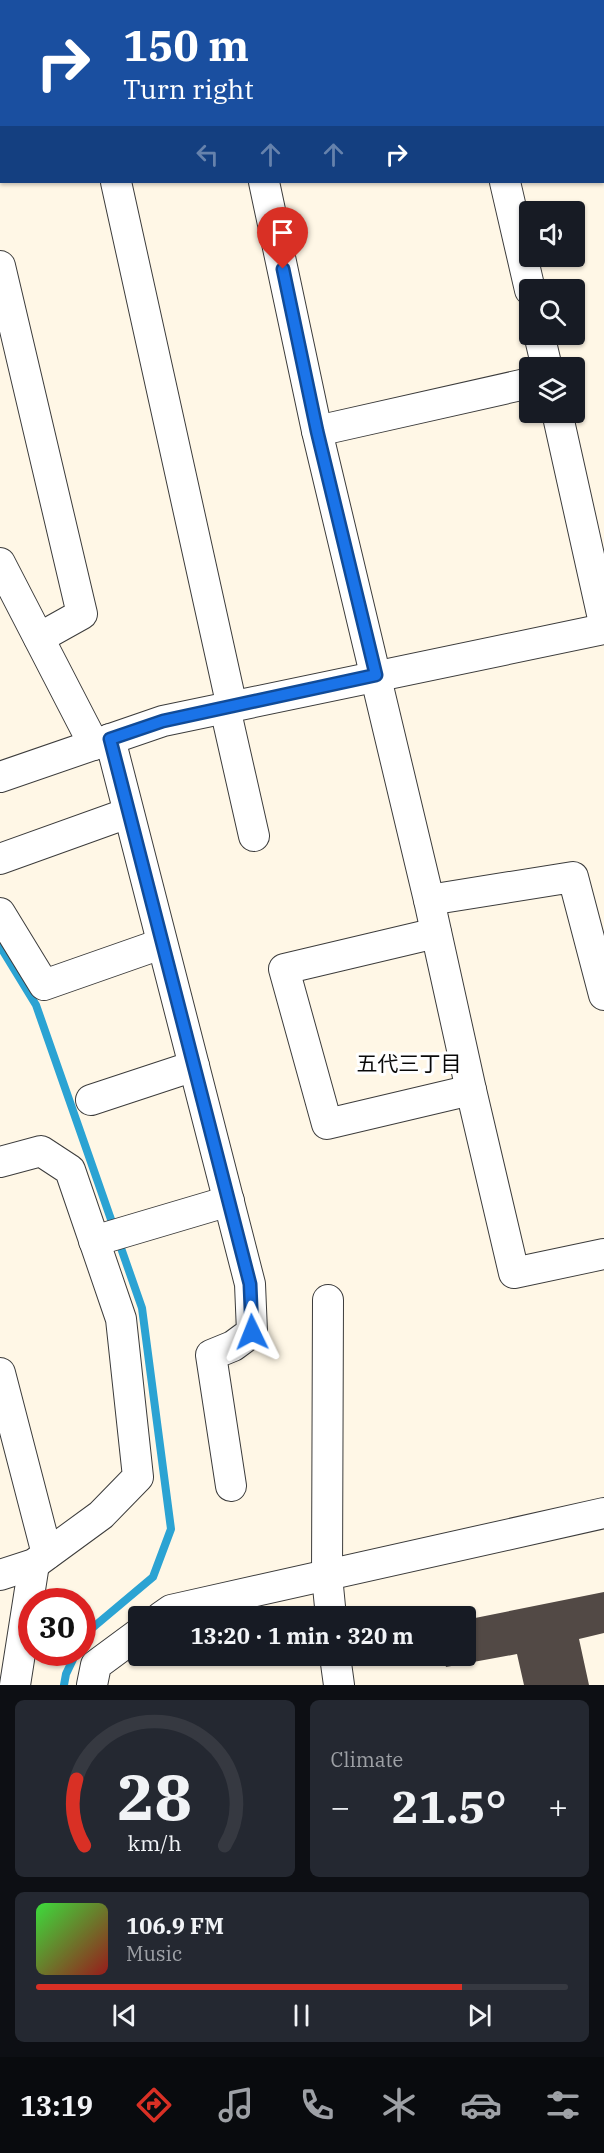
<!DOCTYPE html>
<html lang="en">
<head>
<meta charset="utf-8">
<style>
  :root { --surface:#171b24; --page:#242831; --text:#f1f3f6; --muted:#9ea1a6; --line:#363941; --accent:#d93025 }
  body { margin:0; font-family:"IBM Plex Serif","Noto Sans JP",serif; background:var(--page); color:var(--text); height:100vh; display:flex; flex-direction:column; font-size:22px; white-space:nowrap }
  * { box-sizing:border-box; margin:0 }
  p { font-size:20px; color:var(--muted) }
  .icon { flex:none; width:33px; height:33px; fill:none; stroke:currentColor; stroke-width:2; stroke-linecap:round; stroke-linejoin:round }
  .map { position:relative; height:1685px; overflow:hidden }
  .drawer { display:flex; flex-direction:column; gap:15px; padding:15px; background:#0d0f14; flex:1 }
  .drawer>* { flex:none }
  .guide { position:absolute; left:0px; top:0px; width:604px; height:183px; box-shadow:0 2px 4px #0004; background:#1a4fa0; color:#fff; overflow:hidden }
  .fabs { position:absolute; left:519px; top:201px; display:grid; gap:12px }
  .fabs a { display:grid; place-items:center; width:66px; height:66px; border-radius:6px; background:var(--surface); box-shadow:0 2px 4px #0004; font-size:30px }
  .speed { position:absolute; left:18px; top:1588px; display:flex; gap:12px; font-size:30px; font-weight:700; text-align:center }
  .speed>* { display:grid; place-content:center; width:78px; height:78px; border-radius:50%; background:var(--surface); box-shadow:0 2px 4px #0004; line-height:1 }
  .speed .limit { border:9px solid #d22; background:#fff; color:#111 }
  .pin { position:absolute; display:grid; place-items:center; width:51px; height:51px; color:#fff; margin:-62px -26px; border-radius:50% 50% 50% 0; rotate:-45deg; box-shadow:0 0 6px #0007 }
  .pin .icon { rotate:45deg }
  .me { position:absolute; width:66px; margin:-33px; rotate:358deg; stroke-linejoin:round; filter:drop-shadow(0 0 4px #0008) }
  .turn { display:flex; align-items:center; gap:21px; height:126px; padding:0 24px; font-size:27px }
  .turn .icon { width:78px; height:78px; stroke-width:2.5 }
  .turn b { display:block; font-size:42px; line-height:51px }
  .lanes { display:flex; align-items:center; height:57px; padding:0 24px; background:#0003; justify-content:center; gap:30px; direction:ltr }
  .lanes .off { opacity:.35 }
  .big { font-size:45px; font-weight:700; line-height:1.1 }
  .drawer .widget { flex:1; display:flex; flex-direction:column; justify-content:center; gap:9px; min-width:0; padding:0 21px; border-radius:9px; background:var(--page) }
  .drawer .dial { align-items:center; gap:0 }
  .dial svg { height:156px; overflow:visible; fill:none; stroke:var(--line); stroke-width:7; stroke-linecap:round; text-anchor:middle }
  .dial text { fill:var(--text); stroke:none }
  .song { display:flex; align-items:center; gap:18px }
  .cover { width:72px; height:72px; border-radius:9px; background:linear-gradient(135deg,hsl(120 70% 55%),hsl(0 70% 35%)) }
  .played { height:6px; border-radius:3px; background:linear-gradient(90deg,var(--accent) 80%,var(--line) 80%) }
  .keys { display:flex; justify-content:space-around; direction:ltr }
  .heat { display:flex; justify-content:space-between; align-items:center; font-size:33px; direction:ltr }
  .drawer .tiles { flex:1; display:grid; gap:15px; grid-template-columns:1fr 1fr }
  .widget:last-child { grid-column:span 2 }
  .trip { position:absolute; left:128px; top:1606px; width:348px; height:60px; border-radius:6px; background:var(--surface); box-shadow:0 2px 4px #0004; font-weight:700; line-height:60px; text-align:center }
  .tab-bar { display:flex; height:96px; justify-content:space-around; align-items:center; background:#090b0e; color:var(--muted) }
  .tab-bar .icon { width:42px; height:42px }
  .tab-bar .on { color:var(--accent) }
  .tab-bar b { font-size:27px; color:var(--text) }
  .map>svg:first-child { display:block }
</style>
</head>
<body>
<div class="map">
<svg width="604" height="1685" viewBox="0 0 604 1685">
  <rect width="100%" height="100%" fill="#fff7e6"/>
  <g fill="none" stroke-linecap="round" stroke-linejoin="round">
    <g stroke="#2ba3d3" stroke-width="8">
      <path d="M 0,946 L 36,1005 L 142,1308 L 171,1529 L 153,1577 L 84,1635 L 82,1639"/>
      <path d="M 64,1685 L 66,1674 L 76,1653"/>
    </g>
  </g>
  <path fill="#524945" d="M 604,1592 L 604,1633 L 579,1639 L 589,1685 L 524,1685 L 517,1654 L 446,1667 L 443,1656 L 465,1656 L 465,1620 Z"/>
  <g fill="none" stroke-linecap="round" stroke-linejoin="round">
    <g stroke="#3c3c3c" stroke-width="32">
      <g id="minor">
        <path d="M 226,0 L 227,2"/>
        <path d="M 464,0 L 465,2"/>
        <path d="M 183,2 L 189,0"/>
        <path d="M 116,182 L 232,707"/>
        <path d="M 264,182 L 317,431 L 429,900 L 471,1090 L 514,1273 L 604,1254"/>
        <path d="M 505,182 L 530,290"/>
        <path d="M 0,266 L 82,614 L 39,638"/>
        <path d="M 539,334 L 547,368"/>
        <path d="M 557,412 L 604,623"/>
        <path d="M 317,431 L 530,383"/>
        <path d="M 0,563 L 94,745"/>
        <path d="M 225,708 L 254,836"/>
        <path d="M 110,739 L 250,1284 L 252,1332 L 233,1346 L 211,1355 L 231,1486"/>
        <path d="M 0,777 L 163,721 L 604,629"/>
        <path d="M 0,859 L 128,813"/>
        <path d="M 429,900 L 573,877 L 604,995"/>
        <path d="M 0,913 L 44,985 L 161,944"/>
        <path d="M 436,933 L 284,969 L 327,1124 L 471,1090"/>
        <path d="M 91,1100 L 194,1066"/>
        <path d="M 0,1162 L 41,1151 L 70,1170 L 121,1319 L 138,1477 L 101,1515 L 34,1564 L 0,1575"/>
        <path d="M 94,1241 L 229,1201"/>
        <path d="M 328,1300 L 327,1576 L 331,1617"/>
        <path d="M 0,1373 L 47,1554"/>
        <path d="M 161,1617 L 171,1610 L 604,1513"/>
        <path d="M 335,1656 L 339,1685"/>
        <path d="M 15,1685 L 34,1564"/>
        <path d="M 92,1685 L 96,1665 L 138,1634"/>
      </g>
    </g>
    <use href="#minor" stroke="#fff" stroke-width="30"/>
  </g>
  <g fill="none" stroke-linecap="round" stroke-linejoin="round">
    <g stroke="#114b97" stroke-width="15">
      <path id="route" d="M 252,1332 L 250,1284 L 110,739 L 163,721 L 376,675 L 317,431 L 283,269"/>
    </g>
    <use href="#route" stroke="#1a73e8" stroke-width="10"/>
  </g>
  <g text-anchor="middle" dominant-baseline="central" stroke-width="6" stroke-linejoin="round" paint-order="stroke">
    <g font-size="21" fill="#090909" stroke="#fff">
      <text x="409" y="1063">五代三丁目</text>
    </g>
  </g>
</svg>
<div class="fabs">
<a><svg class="icon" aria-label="sound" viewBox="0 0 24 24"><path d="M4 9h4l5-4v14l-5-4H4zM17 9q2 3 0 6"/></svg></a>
<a><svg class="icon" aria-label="search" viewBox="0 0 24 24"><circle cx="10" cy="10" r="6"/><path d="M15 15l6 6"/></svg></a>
<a><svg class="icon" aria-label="layers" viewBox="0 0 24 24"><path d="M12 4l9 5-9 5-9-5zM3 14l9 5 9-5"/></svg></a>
</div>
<div class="speed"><div class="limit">30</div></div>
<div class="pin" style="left:283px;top:269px;background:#d93025"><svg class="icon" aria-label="arrive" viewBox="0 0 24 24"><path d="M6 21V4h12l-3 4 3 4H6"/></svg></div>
<svg class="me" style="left:252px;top:1332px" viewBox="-20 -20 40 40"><path d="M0-17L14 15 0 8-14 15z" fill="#1a73e8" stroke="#fff" stroke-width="4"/></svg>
<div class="trip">13:20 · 1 min · 320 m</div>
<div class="guide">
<div class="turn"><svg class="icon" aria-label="right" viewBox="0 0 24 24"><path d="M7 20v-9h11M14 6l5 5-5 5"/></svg><div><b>150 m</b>Turn right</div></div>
<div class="lanes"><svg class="icon off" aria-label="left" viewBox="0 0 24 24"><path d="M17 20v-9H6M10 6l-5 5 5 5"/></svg><svg class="icon off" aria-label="ahead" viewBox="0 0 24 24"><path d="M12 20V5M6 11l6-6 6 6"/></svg><svg class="icon off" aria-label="ahead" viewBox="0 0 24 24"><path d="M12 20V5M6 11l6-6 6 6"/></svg><svg class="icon" aria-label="right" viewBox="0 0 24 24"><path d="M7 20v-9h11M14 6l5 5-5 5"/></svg></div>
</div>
</div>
<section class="drawer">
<div class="tiles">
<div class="widget dial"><svg viewBox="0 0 100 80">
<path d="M14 69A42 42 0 1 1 86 69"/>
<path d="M14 69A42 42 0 0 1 10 35" stroke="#d93025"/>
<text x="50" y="56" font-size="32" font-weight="700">28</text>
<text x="50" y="72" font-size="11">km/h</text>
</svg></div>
<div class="widget"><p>Climate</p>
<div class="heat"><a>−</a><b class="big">21.5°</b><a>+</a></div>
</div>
<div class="widget">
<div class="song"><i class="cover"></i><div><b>106.9 FM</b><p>Music</p></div></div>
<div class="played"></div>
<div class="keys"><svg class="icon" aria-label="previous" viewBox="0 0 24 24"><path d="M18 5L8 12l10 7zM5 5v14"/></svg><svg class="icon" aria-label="pause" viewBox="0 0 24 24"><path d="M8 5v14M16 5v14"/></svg><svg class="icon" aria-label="next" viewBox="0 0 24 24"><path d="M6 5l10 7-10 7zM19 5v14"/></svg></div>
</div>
</div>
</section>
<nav class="tab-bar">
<b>13:19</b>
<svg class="icon on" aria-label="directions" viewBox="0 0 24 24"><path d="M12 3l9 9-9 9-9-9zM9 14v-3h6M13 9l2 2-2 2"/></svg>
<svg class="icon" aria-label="music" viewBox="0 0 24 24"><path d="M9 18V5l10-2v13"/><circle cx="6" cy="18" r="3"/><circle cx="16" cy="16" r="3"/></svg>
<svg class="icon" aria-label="phone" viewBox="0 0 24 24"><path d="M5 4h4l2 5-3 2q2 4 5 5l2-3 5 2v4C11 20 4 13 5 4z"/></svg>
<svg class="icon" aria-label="climate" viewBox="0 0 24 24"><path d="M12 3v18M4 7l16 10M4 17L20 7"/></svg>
<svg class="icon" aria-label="car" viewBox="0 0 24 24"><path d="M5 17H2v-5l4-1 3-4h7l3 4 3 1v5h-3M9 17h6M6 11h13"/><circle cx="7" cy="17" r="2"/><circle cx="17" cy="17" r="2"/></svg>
<svg class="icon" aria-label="filters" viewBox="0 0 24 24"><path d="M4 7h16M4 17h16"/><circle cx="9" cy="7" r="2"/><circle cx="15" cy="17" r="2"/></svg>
</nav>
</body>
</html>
